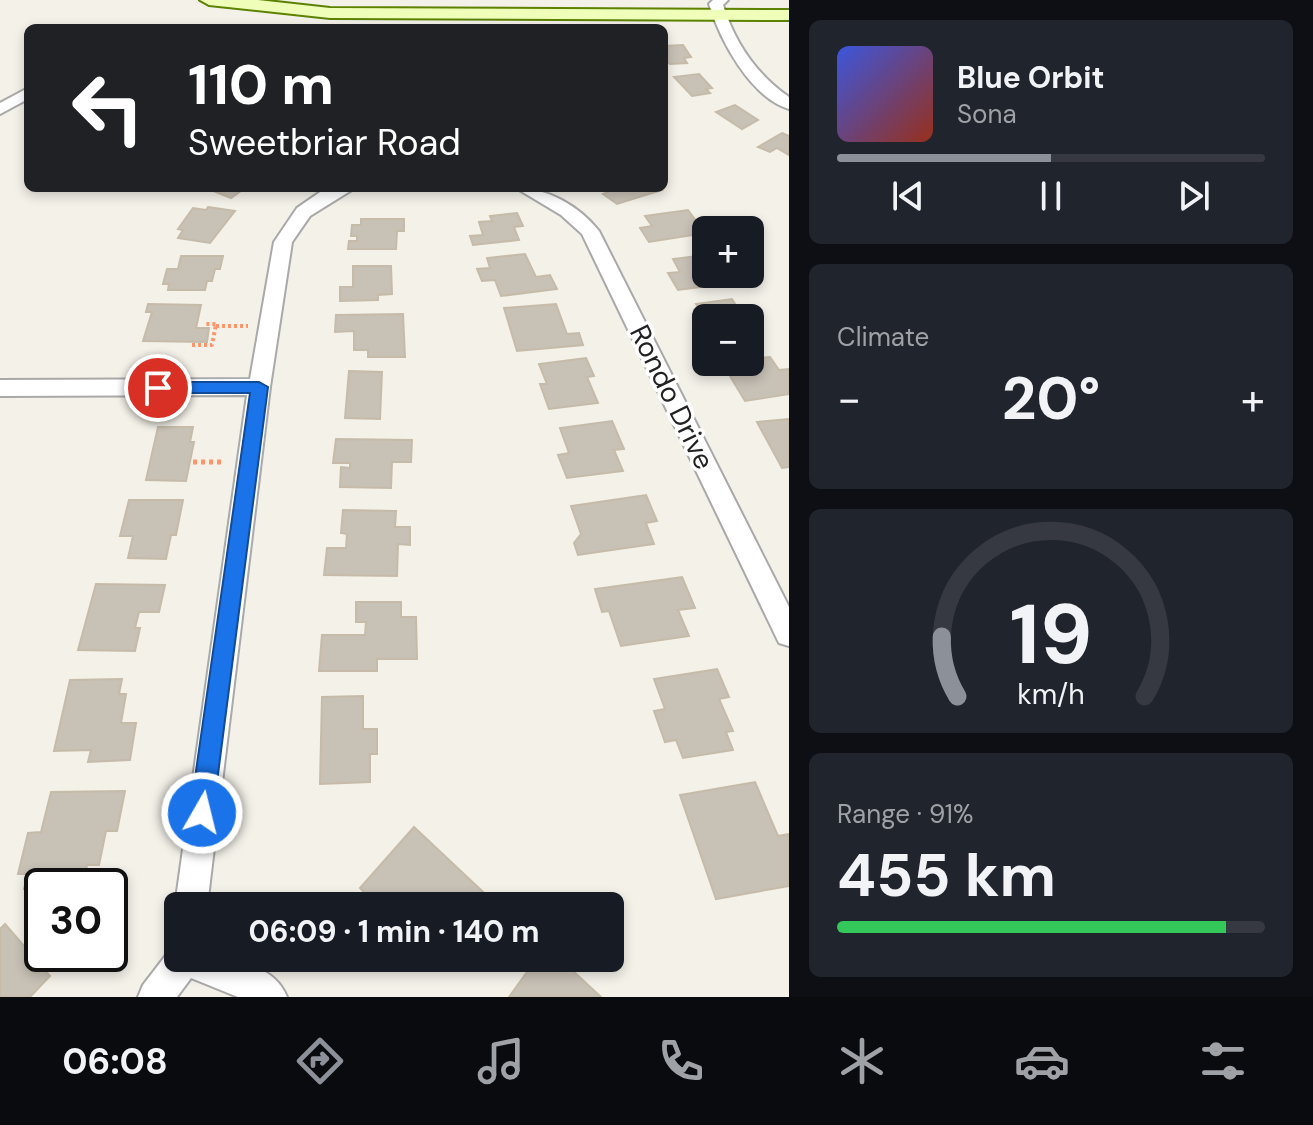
<!DOCTYPE html>
<html lang="en">
<head>
<meta charset="utf-8">
<style>
  :root { --surface:#171b24; --page:#20242c; --text:#f1f3f6; --muted:#9ea1a6; --line:#363941; --accent:#8c9099 }
  body { margin:0; font-family:"DM Sans",sans-serif; background:var(--page); color:var(--text); height:100vh; display:flex; flex-direction:column; font-size:30px; white-space:nowrap }
  * { box-sizing:border-box; margin:0 }
  p { font-size:26px; color:var(--muted) }
  .icon { flex:none; width:44px; height:44px; fill:none; stroke:currentColor; stroke-width:2; stroke-linecap:round; stroke-linejoin:round }
  .map { position:relative; flex:1; overflow:hidden }
  .drawer { display:flex; flex-direction:column; gap:20px; padding:20px; background:#0d0f14; width:524px }
  .drawer>* { flex:none }
  .top-card { position:absolute; left:24px; top:24px; width:644px; height:168px; border-radius:12px; box-shadow:0 4px 12px #0003; background:#202124; color:#fff; overflow:hidden }
  .controls { position:absolute; left:692px; top:216px; display:grid; gap:16px }
  .controls a { display:grid; place-items:center; width:72px; height:72px; border-radius:12px; background:var(--surface); box-shadow:0 4px 12px #0003; font-size:40px }
  .speed { position:absolute; left:24px; top:868px; display:flex; gap:16px; font-size:40px; font-weight:700; text-align:center }
  .speed>* { display:grid; place-content:center; width:104px; height:104px; border-radius:50%; background:var(--surface); box-shadow:0 4px 12px #0003; line-height:1 }
  .speed .limit { border:4px solid #111; border-radius:12px; background:#fff; color:#111 }
  .pin { position:absolute; display:grid; place-items:center; width:68px; height:68px; color:#fff; margin:-34px; border:4px solid #fff; border-radius:50%; box-shadow:0 2px 8px #0007 }
  .me { position:absolute; width:88px; margin:-44px; rotate:8deg; stroke-linejoin:round; filter:drop-shadow(0 0 6px #0008) }
  .turn { display:flex; align-items:center; gap:28px; height:168px; padding:0 32px; font-size:36px }
  .turn .icon { width:104px; height:104px; stroke-width:2.5 }
  .turn b { display:block; font-size:56px; line-height:68px }
  .big { font-size:60px; font-weight:700; line-height:1.1 }
  .drawer .card { flex:1; display:flex; flex-direction:column; justify-content:center; gap:12px; min-width:0; padding:0 28px; border-radius:12px; background:var(--page) }
  .drawer .dial { align-items:center; gap:0 }
  .dial svg { height:208px; overflow:visible; fill:none; stroke:var(--line); stroke-width:7; stroke-linecap:round; text-anchor:middle }
  .dial text { fill:var(--text); stroke:none }
  .song { display:flex; align-items:center; gap:24px }
  .cover { width:96px; height:96px; border-radius:12px; background:linear-gradient(135deg,hsl(230 70% 55%),hsl(10 70% 35%)) }
  .played { height:8px; border-radius:4px; background:linear-gradient(90deg,var(--accent) 50%,var(--line) 50%) }
  .keys { display:flex; justify-content:space-around; direction:ltr }
  .heat { display:flex; justify-content:space-between; align-items:center; font-size:44px; direction:ltr }
  .charge { height:12px; border-radius:6px; background:linear-gradient(90deg,#34c759 91%,var(--line) 0) }
  .trip { position:absolute; left:164px; top:892px; width:460px; height:80px; border-radius:12px; background:var(--surface); box-shadow:0 4px 12px #0003; font-weight:700; line-height:80px; text-align:center }
  .tab-bar { display:flex; height:128px; justify-content:space-around; align-items:center; background:#090b0e; color:var(--muted) }
  .tab-bar .icon { width:56px; height:56px }
  .tab-bar .current { color:var(--accent) }
  .tab-bar b { font-size:36px; color:var(--text) }
  main { display:flex; flex:1; min-height:0 }
  .map>svg:first-child { display:block }
</style>
</head>
<body>
<main>
<div class="map">
<svg width="789" height="997" viewBox="0 0 789 997">
  <rect width="100%" height="100%" fill="#f3f1e8"/>
  <g fill="#c8c1b6" stroke="#c6bba9" stroke-width="2">
    <path d="M 683,45 L 691,57 L 684,58 L 687,63 L 670,64 L 664,59 L 664,46 Z"/>
    <path d="M 699,74 L 712,88 L 706,89 L 710,93 L 692,96 L 674,77 Z"/>
    <path d="M 735,105 L 758,120 L 742,129 L 716,112 Z"/>
    <path d="M 782,133 L 789,136 L 789,155 L 777,148 L 770,152 L 758,147 Z"/>
    <path d="M 206,188 L 245,188 L 231,198 Z"/>
    <path d="M 609,188 L 659,188 L 662,190 L 617,204 L 603,194 L 612,190 Z"/>
    <path d="M 208,207 L 235,211 L 210,243 L 178,238 L 183,230 L 178,229 L 193,208 L 206,210 Z"/>
    <path d="M 688,210 L 705,233 L 649,242 L 640,228 L 652,226 L 645,216 Z"/>
    <path d="M 517,213 L 523,226 L 514,227 L 519,240 L 473,245 L 470,236 L 483,235 L 479,222 L 492,221 L 490,216 Z"/>
    <path d="M 361,219 L 404,219 L 404,231 L 397,231 L 396,249 L 348,249 L 349,241 L 357,241 L 357,236 L 351,236 L 352,225 L 361,225 Z"/>
    <path d="M 525,254 L 536,277 L 550,275 L 557,289 L 501,296 L 495,280 L 482,281 L 477,269 L 490,268 L 487,258 Z"/>
    <path d="M 706,255 L 706,274 L 733,274 L 739,282 L 678,290 L 668,273 L 680,272 L 673,259 Z"/>
    <path d="M 181,256 L 223,256 L 220,269 L 215,269 L 212,281 L 207,281 L 205,290 L 168,290 L 169,284 L 163,284 L 167,269 L 178,269 Z"/>
    <path d="M 353,266 L 391,266 L 392,294 L 378,295 L 378,300 L 340,301 L 340,287 L 353,287 Z"/>
    <path d="M 732,299 L 744,318 L 706,318 L 706,321 L 696,304 Z"/>
    <path d="M 148,304 L 201,305 L 196,328 L 209,328 L 207,342 L 143,341 L 152,312 L 146,312 Z"/>
    <path d="M 556,304 L 567,334 L 579,333 L 583,345 L 517,351 L 504,308 Z"/>
    <path d="M 403,314 L 405,357 L 368,357 L 368,350 L 354,350 L 354,331 L 335,332 L 336,315 Z"/>
    <path d="M 770,357 L 779,370 L 789,369 L 789,394 L 745,401 L 722,363 L 750,362 L 750,359 Z"/>
    <path d="M 586,358 L 594,376 L 587,377 L 598,403 L 549,409 L 540,384 L 547,384 L 539,364 Z"/>
    <path d="M 349,371 L 382,372 L 380,419 L 345,418 Z"/>
    <path d="M 789,419 L 789,467 L 782,468 L 757,422 Z"/>
    <path d="M 612,421 L 624,449 L 614,450 L 623,471 L 567,478 L 558,455 L 569,453 L 560,428 Z"/>
    <path d="M 158,427 L 193,427 L 190,442 L 194,442 L 186,481 L 146,480 Z"/>
    <path d="M 336,439 L 412,440 L 411,462 L 392,462 L 391,488 L 340,487 L 341,467 L 350,468 L 350,463 L 333,463 Z"/>
    <path d="M 646,495 L 657,521 L 646,523 L 654,544 L 578,555 L 574,543 L 581,534 L 571,506 Z"/>
    <path d="M 129,500 L 183,500 L 176,535 L 171,535 L 166,559 L 128,558 L 133,536 L 120,536 Z"/>
    <path d="M 343,510 L 396,511 L 395,527 L 410,527 L 410,545 L 398,544 L 397,576 L 324,575 L 327,548 L 346,548 L 347,534 L 341,533 Z"/>
    <path d="M 682,577 L 695,608 L 678,610 L 689,636 L 621,646 L 609,611 L 602,612 L 595,589 Z"/>
    <path d="M 96,584 L 165,585 L 159,612 L 139,612 L 135,628 L 140,628 L 135,651 L 78,650 Z"/>
    <path d="M 356,602 L 401,602 L 401,617 L 416,617 L 417,659 L 377,659 L 377,671 L 319,671 L 322,635 L 365,635 L 366,622 L 356,622 Z"/>
    <path d="M 717,669 L 729,697 L 719,699 L 733,731 L 726,732 L 733,750 L 683,758 L 676,740 L 665,742 L 654,711 L 665,709 L 654,679 Z"/>
    <path d="M 122,679 L 119,694 L 126,694 L 121,723 L 136,723 L 130,760 L 88,762 L 91,750 L 54,751 L 70,680 Z"/>
    <path d="M 363,696 L 363,729 L 377,729 L 377,754 L 370,754 L 370,782 L 320,784 L 322,697 Z"/>
    <path d="M 755,782 L 778,836 L 789,834 L 789,886 L 716,899 L 680,795 Z"/>
    <path d="M 125,791 L 117,831 L 106,831 L 99,865 L 87,865 L 83,886 L 24,889 L 28,874 L 18,874 L 28,833 L 41,832 L 51,792 Z"/>
    <path d="M 414,827 L 498,906 L 377,906 L 360,888 Z"/>
    <path d="M 5,924 L 50,976 L 30,997 L 0,997 L 0,929 Z"/>
    <path d="M 537,958 L 559,958 L 601,997 L 509,997 Z"/>
  </g>
  <g fill="none" stroke-linecap="round" stroke-linejoin="round">
    <g stroke="#a9a9a9" stroke-width="4">
      <g id="street">
        <path d="M 713,0 L 728,0 L 723,5 C 735,43 756,74 789,97 L 789,109 C 750,97 720,40 709,4 Z"/>
        <path d="M 28,88 L 28,99 L 0,114 L 0,103 Z"/>
        <path d="M 326,188 L 355,188 L 310,216 L 292,242 L 270,387 L 207,906 L 178,906 L 178,914 L 175,906 L 247,395 L 0,396 L 0,380 L 250,379 L 274,242 L 297,208 Z"/>
        <path d="M 516,188 C 548,188 579,206 599,231 L 789,607 L 789,646 L 779,643 L 582,234 L 561,215 Z"/>
        <path d="M 178,944 L 178,958 C 215,958 271,957 287,997 L 238,997 L 191,978 L 177,997 L 138,997 L 143,985 L 173,946 Z"/>
      </g>
    </g>
    <g stroke="#5d8200" stroke-width="4">
      <path id="secondary" d="M 200,0 L 258,0 L 330,8 L 789,10 L 789,20 L 330,18 L 209,5 Z"/>
    </g>
    <g stroke="#ff956d" stroke-width="4" stroke-dasharray="3 3" stroke-linecap="butt">
      <path d="M 216,326 L 248,326"/>
      <path d="M 192,345 L 212,345 L 216,324 L 204,324"/>
    </g>
    <path stroke="#ff956d" stroke-width="5" stroke-dasharray="4 4" stroke-linecap="butt" d="M 193,462 L 224,462"/>
    <use href="#street" fill="#fff" fill-rule="evenodd"/>
    <use href="#secondary" fill="#efffba" fill-rule="evenodd"/>
  </g>
  <path fill="#1a73e8" stroke="#114b97" stroke-width="2" d="M 158,382 L 259,382 L 268,387 L 213,813 L 210,821 L 202,825 L 194,821 L 190,813 L 250,393 L 158,393 L 150,388 Z"/>
  <g text-anchor="middle" dominant-baseline="central" stroke-width="7" stroke-linejoin="round" paint-order="stroke">
    <g font-size="28" fill="#222" stroke="#fff">
      <text transform="translate(672 397) rotate(64)">Rondo Drive</text>
    </g>
  </g>
</svg>
<div class="controls">
<a>+</a>
<a>−</a>
</div>
<div class="speed"><div class="limit">30</div></div>
<div class="pin" style="left:158px;top:388px;background:#d93025"><svg class="icon" aria-label="arrive" viewBox="0 0 24 24"><path d="M6 21V4h12l-3 4 3 4H6"/></svg></div>
<svg class="me" style="left:202px;top:813px" viewBox="-20 -20 40 40"><circle r="17" fill="#1a73e8" stroke="#fff" stroke-width="3"/><path d="M0-11L8 9 0 5-8 9z" fill="#fff"/></svg>
<div class="trip">06:09 · 1 min · 140 m</div>
<div class="top-card">
<div class="turn"><svg class="icon" aria-label="left" viewBox="0 0 24 24"><path d="M17 20v-9H6M10 6l-5 5 5 5"/></svg><div><b>110 m</b>Sweetbriar Road</div></div>
</div>
</div>
<section class="drawer">
<div class="card">
<div class="song"><i class="cover"></i><div><b>Blue Orbit</b><p>Sona</p></div></div>
<div class="played"></div>
<div class="keys"><svg class="icon" aria-label="previous" viewBox="0 0 24 24"><path d="M18 5L8 12l10 7zM5 5v14"/></svg><svg class="icon" aria-label="pause" viewBox="0 0 24 24"><path d="M8 5v14M16 5v14"/></svg><svg class="icon" aria-label="next" viewBox="0 0 24 24"><path d="M6 5l10 7-10 7zM19 5v14"/></svg></div>
</div>
<div class="card"><p>Climate</p>
<div class="heat"><a>−</a><b class="big">20°</b><a>+</a></div>
</div>
<div class="card dial"><svg viewBox="0 0 100 80">
<path d="M14 69A42 42 0 1 1 86 69"/>
<path d="M14 69A42 42 0 0 1 8 46" stroke="#8c9099"/>
<text x="50" y="56" font-size="32" font-weight="700">19</text>
<text x="50" y="72" font-size="11">km/h</text>
</svg></div>
<div class="card"><p>Range · 91%</p><b class="big">455 km</b><div class="charge"></div></div>
</section>
</main>
<nav class="tab-bar">
<b>06:08</b>
<svg class="icon current" aria-label="directions" viewBox="0 0 24 24"><path d="M12 3l9 9-9 9-9-9zM9 14v-3h6M13 9l2 2-2 2"/></svg>
<svg class="icon" aria-label="music" viewBox="0 0 24 24"><path d="M9 18V5l10-2v13"/><circle cx="6" cy="18" r="3"/><circle cx="16" cy="16" r="3"/></svg>
<svg class="icon" aria-label="phone" viewBox="0 0 24 24"><path d="M5 4h4l2 5-3 2q2 4 5 5l2-3 5 2v4C11 20 4 13 5 4z"/></svg>
<svg class="icon" aria-label="climate" viewBox="0 0 24 24"><path d="M12 3v18M4 7l16 10M4 17L20 7"/></svg>
<svg class="icon" aria-label="car" viewBox="0 0 24 24"><path d="M5 17H2v-5l4-1 3-4h7l3 4 3 1v5h-3M9 17h6M6 11h13"/><circle cx="7" cy="17" r="2"/><circle cx="17" cy="17" r="2"/></svg>
<svg class="icon" aria-label="filters" viewBox="0 0 24 24"><path d="M4 7h16M4 17h16"/><circle cx="9" cy="7" r="2"/><circle cx="15" cy="17" r="2"/></svg>
</nav>
</body>
</html>
